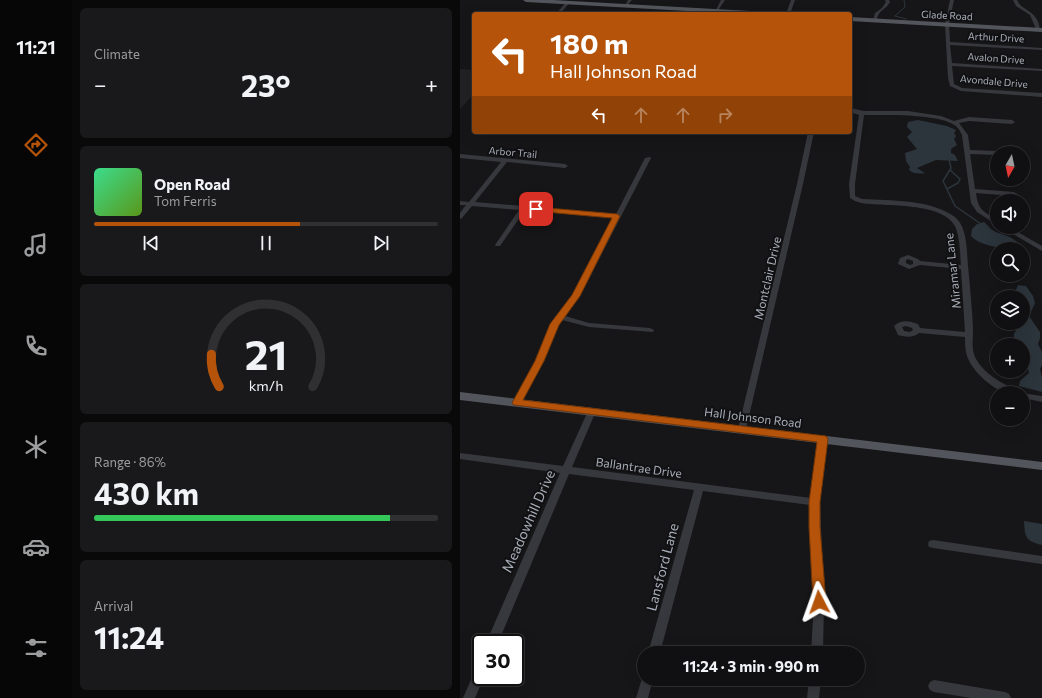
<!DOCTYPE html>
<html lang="en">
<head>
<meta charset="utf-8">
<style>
  :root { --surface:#101012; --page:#19191b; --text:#f1f3f6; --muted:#9c9d9f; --line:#303032; --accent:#b45309 }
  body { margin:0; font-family:Commissioner,sans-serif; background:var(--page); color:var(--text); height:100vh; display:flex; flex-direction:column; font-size:15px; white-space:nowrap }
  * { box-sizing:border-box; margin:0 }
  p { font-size:13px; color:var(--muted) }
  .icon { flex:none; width:22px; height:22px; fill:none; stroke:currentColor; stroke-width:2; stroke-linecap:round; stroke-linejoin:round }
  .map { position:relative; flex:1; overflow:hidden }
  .drawer { display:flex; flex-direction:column; gap:8px; padding:8px; background:#09090a; width:388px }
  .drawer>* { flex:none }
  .hud { position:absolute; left:12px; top:12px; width:380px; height:122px; border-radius:4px; box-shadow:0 4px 16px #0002,0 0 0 1px var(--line); background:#b45309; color:#fff; overflow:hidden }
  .needle { width:26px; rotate:189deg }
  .controls { position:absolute; left:530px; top:146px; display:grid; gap:8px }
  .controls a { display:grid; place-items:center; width:40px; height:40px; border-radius:50%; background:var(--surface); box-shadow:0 4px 16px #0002,0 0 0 1px var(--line); font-size:20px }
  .speed { position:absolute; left:12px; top:634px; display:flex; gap:8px; font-size:20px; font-weight:700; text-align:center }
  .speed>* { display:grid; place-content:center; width:52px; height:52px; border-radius:50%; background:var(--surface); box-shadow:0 4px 16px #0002,0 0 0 1px var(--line); line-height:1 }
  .speed .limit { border:2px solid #111; border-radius:6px; background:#fff; color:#111 }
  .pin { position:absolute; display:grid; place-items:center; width:34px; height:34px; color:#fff; margin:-17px; border-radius:8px; box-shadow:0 2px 6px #0006 }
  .me { position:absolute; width:44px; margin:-22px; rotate:356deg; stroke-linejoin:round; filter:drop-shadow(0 0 3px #0008) }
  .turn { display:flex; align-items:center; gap:14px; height:84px; padding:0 12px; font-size:18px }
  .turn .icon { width:52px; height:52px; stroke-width:2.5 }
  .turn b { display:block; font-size:28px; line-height:34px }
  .lanes { display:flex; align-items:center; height:38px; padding:0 12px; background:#0003; justify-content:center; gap:20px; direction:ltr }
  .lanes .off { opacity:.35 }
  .big { font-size:30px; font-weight:700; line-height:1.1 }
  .drawer .tile { flex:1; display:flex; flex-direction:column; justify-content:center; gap:6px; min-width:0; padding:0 14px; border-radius:6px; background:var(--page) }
  .drawer .dial { align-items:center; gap:0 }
  .dial svg { height:104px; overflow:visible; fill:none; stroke:var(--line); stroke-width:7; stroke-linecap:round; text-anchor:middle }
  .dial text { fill:var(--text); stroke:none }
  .song { display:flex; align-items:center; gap:12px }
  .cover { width:48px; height:48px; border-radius:6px; background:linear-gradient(135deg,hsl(150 70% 55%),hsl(90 70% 35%)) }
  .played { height:4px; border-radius:2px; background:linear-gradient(90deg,var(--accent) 60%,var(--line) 60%) }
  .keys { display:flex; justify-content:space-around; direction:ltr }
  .heat { display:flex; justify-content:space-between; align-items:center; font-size:22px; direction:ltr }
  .charge { height:6px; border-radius:3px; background:linear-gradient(90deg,#34c759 86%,var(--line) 0) }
  .trip { position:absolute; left:177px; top:646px; width:228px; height:40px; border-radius:20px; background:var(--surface); box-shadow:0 4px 16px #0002,0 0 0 1px var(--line); font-weight:700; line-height:40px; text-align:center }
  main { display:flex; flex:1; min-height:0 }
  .menu { display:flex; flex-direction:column; width:72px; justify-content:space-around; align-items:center; background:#060607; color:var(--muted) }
  .menu .icon { width:28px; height:28px }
  .menu .selected { color:var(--accent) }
  .menu b { font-size:18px; color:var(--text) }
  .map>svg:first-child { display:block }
</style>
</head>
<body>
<main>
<nav class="menu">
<b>11:21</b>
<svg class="icon selected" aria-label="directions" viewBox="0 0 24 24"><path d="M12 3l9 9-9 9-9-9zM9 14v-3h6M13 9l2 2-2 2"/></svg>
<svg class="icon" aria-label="music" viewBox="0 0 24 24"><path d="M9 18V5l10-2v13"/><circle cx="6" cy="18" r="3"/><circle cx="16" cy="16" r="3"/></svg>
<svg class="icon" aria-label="phone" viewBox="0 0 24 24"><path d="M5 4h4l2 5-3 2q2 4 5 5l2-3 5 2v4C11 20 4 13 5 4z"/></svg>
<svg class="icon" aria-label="climate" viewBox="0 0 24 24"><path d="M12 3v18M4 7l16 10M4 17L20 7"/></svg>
<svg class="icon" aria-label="car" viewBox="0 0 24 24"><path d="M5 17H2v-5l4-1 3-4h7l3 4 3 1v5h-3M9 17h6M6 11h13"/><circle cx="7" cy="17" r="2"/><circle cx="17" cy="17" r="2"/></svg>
<svg class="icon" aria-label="filters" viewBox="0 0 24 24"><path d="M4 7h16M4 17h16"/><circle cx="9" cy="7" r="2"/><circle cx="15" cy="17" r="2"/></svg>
</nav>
<section class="drawer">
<div class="tile"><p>Climate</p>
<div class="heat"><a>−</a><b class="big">23°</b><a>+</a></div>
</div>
<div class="tile">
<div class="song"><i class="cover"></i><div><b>Open Road</b><p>Tom Ferris</p></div></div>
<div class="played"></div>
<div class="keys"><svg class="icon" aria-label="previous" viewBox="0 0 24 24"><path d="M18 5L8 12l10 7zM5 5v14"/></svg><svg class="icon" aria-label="pause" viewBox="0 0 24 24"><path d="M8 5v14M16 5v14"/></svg><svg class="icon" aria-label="next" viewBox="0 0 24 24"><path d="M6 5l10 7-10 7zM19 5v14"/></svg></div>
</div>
<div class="tile dial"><svg viewBox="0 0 100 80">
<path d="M14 69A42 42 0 1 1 86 69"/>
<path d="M14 69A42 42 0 0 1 8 44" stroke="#b45309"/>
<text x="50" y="56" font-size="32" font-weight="700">21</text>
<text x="50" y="72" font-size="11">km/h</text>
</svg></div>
<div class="tile"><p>Range · 86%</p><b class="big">430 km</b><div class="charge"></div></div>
<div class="tile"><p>Arrival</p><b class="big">11:24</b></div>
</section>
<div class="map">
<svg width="582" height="698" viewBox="0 0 582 698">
  <rect width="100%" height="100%" fill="#161618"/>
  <path fill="#222225" d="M 0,69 L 14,70 L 14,94 L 0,109 Z"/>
  <g fill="#2c353c">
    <path d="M 458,120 L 487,126 L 496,130 L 494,133 L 496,136 L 494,139 L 497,145 L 491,149 L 491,153 L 495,155 L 498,161 L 476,160 L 457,168 L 465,173 C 459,174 453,174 449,170 L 450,167 L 446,161 L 445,153 L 457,149 L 447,137 L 452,132 L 447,127 L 448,122 Z"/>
    <path d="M 524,222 C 527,224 528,227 531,229 C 540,236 548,233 558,243 L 557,249 C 544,249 520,246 511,236 L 512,229 L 517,224 Z"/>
    <path d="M 558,285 L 566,286 L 573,296 L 575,303 L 569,316 L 580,332 L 580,338 L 578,344 L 582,352 L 582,365 L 580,369 L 582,377 L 582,392 L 559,386 L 560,381 L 569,373 L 563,345 L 559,345 L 554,340 L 554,334 L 560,323 L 563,323 L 563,297 L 553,297 Z"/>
    <path d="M 564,521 L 582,524 L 582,545 C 565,541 565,537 564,521 Z"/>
  </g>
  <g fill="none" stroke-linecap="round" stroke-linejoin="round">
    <g stroke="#2c353c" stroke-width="1">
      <path d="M 435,16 L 445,7 L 444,0"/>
      <path d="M 435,16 L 446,19"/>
    </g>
    <g stroke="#2c353c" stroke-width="1.5">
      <path d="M 489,159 L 491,168 L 483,181 L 495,206 L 521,224"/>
      <path d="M 487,189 L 498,183 L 500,179 L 490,170"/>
    </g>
    <g fill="#37383d" fill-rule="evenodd">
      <path d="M 168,0 L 172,0 L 166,7 L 164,7 Z"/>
      <path d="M 261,0 L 265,0 L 257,12 L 255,12 Z"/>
      <path d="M 331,0 L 335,0 L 330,14 L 326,14 Z"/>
      <path d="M 425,0 L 429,0 L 430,2 C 426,9 421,10 419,14 C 417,16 417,19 417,21 L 413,21 L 415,13 L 422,8 L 426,2 Z"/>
      <path d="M 490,0 L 494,0 L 489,24 L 490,42 L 582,48 L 582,50 L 490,45 L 492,63 L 582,69 L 582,71 L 492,66 L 494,84 L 502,88 L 582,93 L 582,97 L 501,91 L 490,86 L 488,78 L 485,24 Z"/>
      <path d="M 553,0 L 557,0 C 562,12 578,9 580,30 L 576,29 L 570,15 L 556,6 Z"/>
      <path d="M 107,1 L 110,2 L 100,14 L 96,14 Z"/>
      <path d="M 390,108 L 404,111 L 448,111 L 481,116 L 494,121 L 509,117 L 552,120 L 555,122 L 552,124 L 509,121 L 499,123 L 508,135 L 510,150 L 537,151 L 540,153 L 537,153 L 537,155 L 510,154 L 515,189 L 554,192 L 557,194 L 554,196 L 516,193 C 518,210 523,211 537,220 L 537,225 L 517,212 L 511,203 L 502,135 C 501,133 499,129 497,127 C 483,113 424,115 404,115 L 395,184 L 395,196 L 402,199 C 432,201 466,199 492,215 C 497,218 501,223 503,229 C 507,240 507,254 508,266 C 510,286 512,308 513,329 C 513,340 511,350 516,359 C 525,375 544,385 560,391 L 561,393 L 582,396 L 582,402 L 563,398 L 563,393 C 558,393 552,394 547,393 C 532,389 512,371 507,356 C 505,350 505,343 505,337 L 459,333 C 453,338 446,337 438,335 L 434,326 C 442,319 449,321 458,324 L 460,328 L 505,332 L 501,269 L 460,265 L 449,269 L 438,264 L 440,258 L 448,255 L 458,259 L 460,261 L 501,265 C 500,253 500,239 496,228 C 484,201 425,207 401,203 C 397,202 393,200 390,198 L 389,184 L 399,115 L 390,112 ZM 448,259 L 453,261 L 453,264 L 450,265 L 446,263 L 446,260 ZM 446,326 L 452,328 L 453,330 L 450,332 L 444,331 L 442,327 Z"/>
      <path d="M 227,132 L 235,132 L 232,134 Z"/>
      <path d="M 348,132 L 354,132 L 343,184 L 286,429 L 285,431 L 279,431 L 278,429 L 337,184 Z"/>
      <path d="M 0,154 L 105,164 L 108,166 L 105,168 L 47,162 L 15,202 L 156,214 L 185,158 L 190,157 L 191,158 L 120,296 L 105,316 L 129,323 L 190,328 L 194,330 L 193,332 L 129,327 L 102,320 L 99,324 L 83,361 L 61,403 L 60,405 L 54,405 L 53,403 L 75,361 L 91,324 L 113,295 L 154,218 L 65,210 L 40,246 L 36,246 L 35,245 L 59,210 L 12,206 L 2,218 L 0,219 L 0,213 L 6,205 L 0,205 L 0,201 L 9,202 L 41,162 L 0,158 Z"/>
      <path d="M 541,227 L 549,227 L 582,246 L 582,251 Z"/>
      <path d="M 132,408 L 135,409 L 136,411 L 112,467 L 351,498 L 357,439 L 359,437 L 365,437 L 367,439 L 360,502 L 364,602 L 363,653 L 351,653 L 354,602 L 350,505 L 243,491 L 200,653 L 188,653 L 234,490 L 109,474 L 38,643 L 26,643 L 100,473 L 0,459 L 0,453 L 103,466 L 128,411 L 129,409 Z"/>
      <path d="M 473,540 L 582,556 L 582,564 L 473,548 L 469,547 L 468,544 L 469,541 Z"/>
      <path d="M 21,664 L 21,677 L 24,677 L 15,698 L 3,698 L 17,666 Z"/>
      <path d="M 183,675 L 184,675 L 184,679 L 193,679 L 188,698 L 176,698 Z"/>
      <path d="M 349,679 L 361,679 L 359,698 L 347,698 Z"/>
      <path d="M 474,680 L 545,692 L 549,694 L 551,698 L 511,698 L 474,692 L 470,690 L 468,686 L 470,682 Z"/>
    </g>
    <g fill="#53555c" fill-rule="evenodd">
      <path d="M 63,0 L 93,0 L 308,12 L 311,14 L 281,14 L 66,2 Z"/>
      <path d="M 390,17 L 582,28 L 582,32 L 390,21 Z"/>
      <path d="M 0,392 L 582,462 L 582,470 L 0,400 Z"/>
    </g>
  </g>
  <path fill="#b45309" stroke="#753606" d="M 76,207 L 157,214 L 160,216 L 120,296 L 99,325 L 84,361 L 63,400 L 366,436 L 368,439 L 360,502 L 360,527 L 366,602 L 364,606 L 359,607 L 355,606 L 353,602 L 349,527 L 349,502 L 357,442 L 54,405 L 52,403 L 75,361 L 90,324 L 112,295 L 152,218 L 74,211 L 74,208 Z"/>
  <g text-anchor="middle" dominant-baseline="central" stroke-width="4" stroke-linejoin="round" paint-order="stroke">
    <g font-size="10" fill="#a8adb8" stroke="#111113">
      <text transform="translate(487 15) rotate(3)">Glade Road</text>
      <text transform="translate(536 37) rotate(3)">Arthur Drive</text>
      <text transform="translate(536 58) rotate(4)">Avalon Drive</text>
      <text transform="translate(534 81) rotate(5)">Avondale Drive</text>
      <text transform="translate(53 152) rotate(5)">Arbor Trail</text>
    </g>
    <g font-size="12" fill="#a8adb8" stroke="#111113">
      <text transform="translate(492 271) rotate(-96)">Miramar Lane</text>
      <text transform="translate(307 278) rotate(-77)">Montclair Drive</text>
      <text transform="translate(293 417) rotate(7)">Hall Johnson Road</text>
      <text transform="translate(179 467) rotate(8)">Ballantrae Drive</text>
    </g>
    <g font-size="14" fill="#a8adb8" stroke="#111113">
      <text transform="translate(68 521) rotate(-66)">Meadowhill Drive</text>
      <text transform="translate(202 567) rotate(-75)">Lansford Lane</text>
    </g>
  </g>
</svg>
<div class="controls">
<a><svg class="needle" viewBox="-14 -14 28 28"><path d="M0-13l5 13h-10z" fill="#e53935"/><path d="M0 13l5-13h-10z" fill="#9c9d9f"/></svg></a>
<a><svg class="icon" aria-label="sound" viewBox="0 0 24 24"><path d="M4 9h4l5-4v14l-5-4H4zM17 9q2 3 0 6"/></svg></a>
<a><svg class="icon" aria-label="search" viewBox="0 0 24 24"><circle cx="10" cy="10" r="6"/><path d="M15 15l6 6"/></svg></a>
<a><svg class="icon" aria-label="layers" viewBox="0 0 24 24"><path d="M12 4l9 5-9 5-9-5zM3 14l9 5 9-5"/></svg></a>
<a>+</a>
<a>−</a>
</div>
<div class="speed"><div class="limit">30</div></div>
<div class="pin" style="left:76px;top:209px;background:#d93025"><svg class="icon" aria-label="arrive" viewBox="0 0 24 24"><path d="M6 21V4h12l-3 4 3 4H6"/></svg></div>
<svg class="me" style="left:359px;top:602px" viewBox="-20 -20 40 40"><path d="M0-17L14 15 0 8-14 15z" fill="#b45309" stroke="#fff" stroke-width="4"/></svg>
<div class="trip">11:24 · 3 min · 990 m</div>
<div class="hud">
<div class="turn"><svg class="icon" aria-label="left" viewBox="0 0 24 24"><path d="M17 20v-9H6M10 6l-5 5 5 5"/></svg><div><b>180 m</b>Hall Johnson Road</div></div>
<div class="lanes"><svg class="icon" aria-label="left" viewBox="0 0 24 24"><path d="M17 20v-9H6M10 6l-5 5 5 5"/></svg><svg class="icon off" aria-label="ahead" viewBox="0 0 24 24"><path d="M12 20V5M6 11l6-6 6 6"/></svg><svg class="icon off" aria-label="ahead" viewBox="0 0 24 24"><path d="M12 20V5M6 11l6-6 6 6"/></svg><svg class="icon off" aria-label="right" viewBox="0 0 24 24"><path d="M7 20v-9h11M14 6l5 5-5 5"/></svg></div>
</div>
</div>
</main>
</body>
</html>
